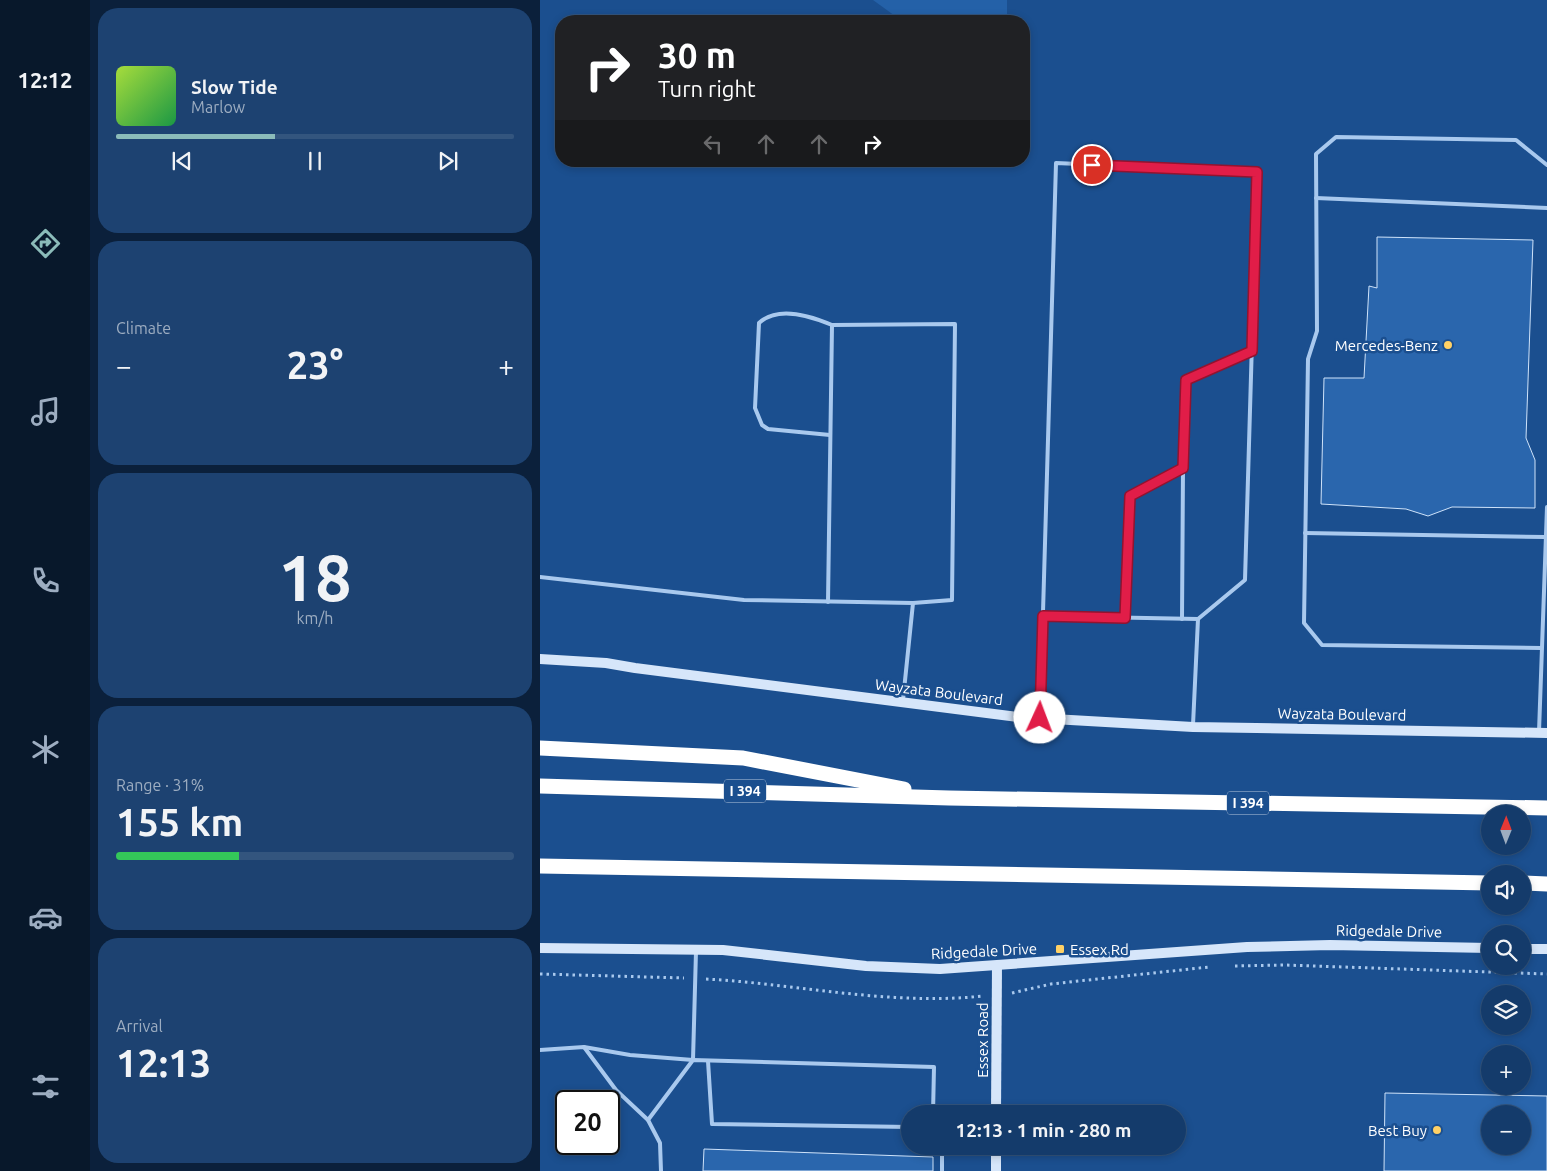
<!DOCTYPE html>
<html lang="en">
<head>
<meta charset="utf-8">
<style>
  :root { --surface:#143b6b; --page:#1d4271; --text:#f1f3f6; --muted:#9dadc1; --line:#33557e; --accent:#8bbbb9 }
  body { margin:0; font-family:Ubuntu,sans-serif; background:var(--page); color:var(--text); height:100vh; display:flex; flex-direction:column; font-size:19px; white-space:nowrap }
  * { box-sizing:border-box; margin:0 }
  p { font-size:16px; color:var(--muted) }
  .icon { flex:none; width:28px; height:28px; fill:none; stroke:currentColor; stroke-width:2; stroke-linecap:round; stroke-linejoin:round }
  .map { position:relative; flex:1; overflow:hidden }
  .drawer { display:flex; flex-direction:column; gap:8px; padding:8px; background:#0b203b; width:450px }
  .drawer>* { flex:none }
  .guide { position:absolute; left:15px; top:15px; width:475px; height:152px; border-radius:20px; box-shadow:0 2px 8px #0003,0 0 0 1px var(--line); background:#202124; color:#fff; overflow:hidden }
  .needle { width:32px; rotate:1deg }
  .buttons { position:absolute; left:941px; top:805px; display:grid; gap:10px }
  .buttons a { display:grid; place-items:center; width:50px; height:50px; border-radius:50%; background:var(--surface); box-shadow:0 2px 8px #0003,0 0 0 1px var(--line); font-size:25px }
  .speed { position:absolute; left:15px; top:1090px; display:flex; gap:10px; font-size:25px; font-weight:700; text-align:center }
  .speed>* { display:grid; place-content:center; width:65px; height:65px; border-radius:50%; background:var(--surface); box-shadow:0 2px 8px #0003,0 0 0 1px var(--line); line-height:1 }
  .speed .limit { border:2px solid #111; border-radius:8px; background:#fff; color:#111 }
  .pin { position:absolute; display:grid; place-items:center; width:42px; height:42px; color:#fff; margin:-21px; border:2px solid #fff; border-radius:50%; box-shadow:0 1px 5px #0007 }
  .me { position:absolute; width:55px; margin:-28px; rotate:2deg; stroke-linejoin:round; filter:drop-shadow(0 0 4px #0008) }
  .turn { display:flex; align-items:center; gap:18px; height:105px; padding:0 20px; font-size:22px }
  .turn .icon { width:65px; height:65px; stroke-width:2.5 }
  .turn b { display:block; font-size:35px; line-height:42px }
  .lanes { display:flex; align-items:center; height:48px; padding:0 20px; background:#0003; justify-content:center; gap:25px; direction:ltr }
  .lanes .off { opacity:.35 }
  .big { font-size:38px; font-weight:700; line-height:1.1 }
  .drawer .tile { flex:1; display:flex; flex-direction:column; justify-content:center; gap:8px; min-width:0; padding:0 18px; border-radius:20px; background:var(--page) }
  .drawer .dial { align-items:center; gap:0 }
  .dial b { font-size:65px; line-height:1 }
  .song { display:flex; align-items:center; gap:15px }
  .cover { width:60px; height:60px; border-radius:8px; background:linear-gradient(135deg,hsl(80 70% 55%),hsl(140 70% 35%)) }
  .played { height:5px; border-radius:2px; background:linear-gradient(90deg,var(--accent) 40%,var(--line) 40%) }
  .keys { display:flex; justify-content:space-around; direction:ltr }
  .heat { display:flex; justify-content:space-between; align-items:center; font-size:28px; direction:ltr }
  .charge { height:8px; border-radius:4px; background:linear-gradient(90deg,#34c759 31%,var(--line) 0) }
  .trip { position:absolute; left:361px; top:1105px; width:285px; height:50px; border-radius:25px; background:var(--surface); box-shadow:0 2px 8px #0003,0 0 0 1px var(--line); font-weight:700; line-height:50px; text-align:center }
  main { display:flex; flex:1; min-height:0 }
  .dock { display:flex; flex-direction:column; width:90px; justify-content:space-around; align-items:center; background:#08182b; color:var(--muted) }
  .dock .icon { width:35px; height:35px }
  .dock .on { color:var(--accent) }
  .dock b { font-size:22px; color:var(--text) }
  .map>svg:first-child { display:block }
</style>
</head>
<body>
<main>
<nav class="dock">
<b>12:12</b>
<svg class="icon on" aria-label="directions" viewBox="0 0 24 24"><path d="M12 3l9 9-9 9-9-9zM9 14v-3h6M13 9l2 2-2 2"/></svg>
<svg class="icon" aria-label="music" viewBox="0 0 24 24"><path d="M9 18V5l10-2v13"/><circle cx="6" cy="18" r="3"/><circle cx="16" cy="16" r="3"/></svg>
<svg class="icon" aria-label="phone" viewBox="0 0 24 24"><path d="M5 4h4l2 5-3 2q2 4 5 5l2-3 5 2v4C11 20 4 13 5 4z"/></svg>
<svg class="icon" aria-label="climate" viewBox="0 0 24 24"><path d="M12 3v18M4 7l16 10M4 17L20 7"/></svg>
<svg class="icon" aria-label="car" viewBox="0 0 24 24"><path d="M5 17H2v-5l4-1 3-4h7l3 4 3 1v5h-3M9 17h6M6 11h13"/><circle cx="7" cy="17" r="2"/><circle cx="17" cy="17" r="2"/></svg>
<svg class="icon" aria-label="filters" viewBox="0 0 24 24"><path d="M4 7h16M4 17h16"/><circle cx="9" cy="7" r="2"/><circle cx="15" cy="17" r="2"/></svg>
</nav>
<section class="drawer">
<div class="tile">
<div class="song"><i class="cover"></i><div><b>Slow Tide</b><p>Marlow</p></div></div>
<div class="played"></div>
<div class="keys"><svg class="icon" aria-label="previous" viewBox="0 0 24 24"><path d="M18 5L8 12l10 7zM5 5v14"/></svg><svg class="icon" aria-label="pause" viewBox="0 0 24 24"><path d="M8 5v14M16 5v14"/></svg><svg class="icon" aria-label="next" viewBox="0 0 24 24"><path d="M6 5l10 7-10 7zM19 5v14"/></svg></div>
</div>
<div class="tile"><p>Climate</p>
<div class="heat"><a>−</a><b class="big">23°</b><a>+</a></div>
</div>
<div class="tile dial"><b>18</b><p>km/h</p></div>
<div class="tile"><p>Range · 31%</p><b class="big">155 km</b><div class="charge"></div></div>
<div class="tile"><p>Arrival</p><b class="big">12:13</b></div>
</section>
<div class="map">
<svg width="1007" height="1171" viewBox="0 0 1007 1171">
  <rect width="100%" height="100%" fill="#1b4f8f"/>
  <path fill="#2461a8" d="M 333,0 L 467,0 L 467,21 L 362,21 Z"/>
  <g fill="#2a66ad" stroke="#cfe3fa" fill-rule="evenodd">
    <path d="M 837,237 L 993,240 L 986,438 L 995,460 L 995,508 L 912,507 L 888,516 L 866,509 L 781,504 L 784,378 L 824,378 L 829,286 L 837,288 Z"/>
    <path d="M 845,1093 L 1007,1096 L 1007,1171 L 844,1171 ZM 950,1114 L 982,1114 L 982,1146 L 950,1146 Z"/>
    <path d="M 164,1149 L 393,1157 L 393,1171 L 163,1171 Z"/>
  </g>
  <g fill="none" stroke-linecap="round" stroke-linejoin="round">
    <g stroke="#a9c9ee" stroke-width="3" stroke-dasharray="2.5 4" stroke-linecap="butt">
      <path d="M 695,966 L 745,965 L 1007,974"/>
      <path d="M 0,974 L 144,978"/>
      <path d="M 166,979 C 258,984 350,1006 443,996"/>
      <path d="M 472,993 L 511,984 L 669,967"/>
    </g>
    <g stroke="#a9c9ee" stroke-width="4">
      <path d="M 776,198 L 1007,208"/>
      <path d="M 290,435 L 228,429 L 222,425 L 215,408 L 219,323 C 238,305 271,316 292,325"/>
      <path d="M 765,533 L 1005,537"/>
      <path d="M 0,577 L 204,600 L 373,603 L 363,700"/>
      <path d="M 288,602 L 292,325 L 415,324 L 412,600 L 373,603"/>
      <path d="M 503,616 L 658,619"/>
      <path d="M 585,618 L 590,496 L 643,468 L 646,380 L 712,351"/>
      <path d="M 642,619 L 643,468"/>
      <path d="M 1001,648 L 782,645 L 764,623 L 768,359 L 777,331 L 776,154 L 796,137 L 976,140 L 1007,165"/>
      <path d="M 500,716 L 516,163 L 717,172 L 705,580 L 658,619 L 653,725"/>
      <path d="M 999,732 L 1007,507"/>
      <path d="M 44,1047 L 76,1090 L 108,1120 L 120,1143 L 121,1171"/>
      <path d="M 0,1050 L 44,1047 L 90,1055 L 153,1060 L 156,951"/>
      <path d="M 168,1061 L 172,1124 L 370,1127"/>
      <path d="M 108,1120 L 153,1060 L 394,1067 L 393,1114"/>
      <path d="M 402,1171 L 402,1146"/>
    </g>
    <g stroke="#d6e6fa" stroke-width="10">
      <path d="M 0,659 L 66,663 L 95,668 L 478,717 L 653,727 L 1007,733"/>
      <path d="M 0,948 L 183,950 L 326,966 L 400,969 L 707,947 L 790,945 L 950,948"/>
      <path d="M 982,949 L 1007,949"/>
      <path d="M 456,1114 L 457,966"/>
      <path d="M 456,1171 L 456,1146"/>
    </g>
    <g stroke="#fff" stroke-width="15">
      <path d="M 0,748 L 203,758 L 364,789"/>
      <path d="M 0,786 L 409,798 L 1007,808"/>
      <path d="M 0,866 L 950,883"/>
      <path d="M 982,883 L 1007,884"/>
    </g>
  </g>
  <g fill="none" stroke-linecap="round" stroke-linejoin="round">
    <g stroke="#92132f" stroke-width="12">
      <path id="route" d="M 500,718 L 503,616 L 585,618 L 590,496 L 643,468 L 646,380 L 712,351 L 717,172 L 552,165"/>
    </g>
    <use href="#route" stroke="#e11d48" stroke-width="9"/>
  </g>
  <g fill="#ffd166" stroke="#1b4f8f" stroke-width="2">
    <circle cx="908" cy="345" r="5"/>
    <rect x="515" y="944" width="10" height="10" rx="2.5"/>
    <circle cx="897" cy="1130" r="5"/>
  </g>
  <g text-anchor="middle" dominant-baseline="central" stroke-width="5" stroke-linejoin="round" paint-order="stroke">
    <g fill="#1b4f8f" stroke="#bbcadd" stroke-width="1">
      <rect x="184" y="779.5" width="42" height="23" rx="4"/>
      <rect x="687" y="791.5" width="42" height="23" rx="4"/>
    </g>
    <g font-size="14" font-weight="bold" fill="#fff">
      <text x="205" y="791">I 394</text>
      <text x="708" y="803">I 394</text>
    </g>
    <g font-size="15" fill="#fff" stroke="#1b4f8f" text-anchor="end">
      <text x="898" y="345">Mercedes-Benz</text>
      <text x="530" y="949" text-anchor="start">Essex Rd</text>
      <text x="887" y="1130">Best Buy</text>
    </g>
    <g font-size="15" fill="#fff" stroke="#1b4f8f">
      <text transform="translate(399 692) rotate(7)">Wayzata Boulevard</text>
      <text transform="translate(802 714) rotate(1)">Wayzata Boulevard</text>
      <text transform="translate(849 931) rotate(1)">Ridgedale Drive</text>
      <text transform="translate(444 951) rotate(-3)">Ridgedale Drive</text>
      <text transform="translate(442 1040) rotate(-90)">Essex Road</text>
    </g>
  </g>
</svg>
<div class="buttons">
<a><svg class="needle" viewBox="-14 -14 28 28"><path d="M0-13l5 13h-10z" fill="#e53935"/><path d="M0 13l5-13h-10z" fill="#9dadc1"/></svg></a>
<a><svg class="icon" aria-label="sound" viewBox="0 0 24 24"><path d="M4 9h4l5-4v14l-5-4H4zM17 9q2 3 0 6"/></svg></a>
<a><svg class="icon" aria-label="search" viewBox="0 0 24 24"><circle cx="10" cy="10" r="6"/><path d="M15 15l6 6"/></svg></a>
<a><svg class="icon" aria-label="layers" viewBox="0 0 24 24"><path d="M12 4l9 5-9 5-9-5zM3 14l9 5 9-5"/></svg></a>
<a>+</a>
<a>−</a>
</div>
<div class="speed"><div class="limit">20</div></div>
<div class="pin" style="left:552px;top:165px;background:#d93025"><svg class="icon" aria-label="arrive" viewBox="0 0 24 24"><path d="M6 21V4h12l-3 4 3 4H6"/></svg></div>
<svg class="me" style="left:500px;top:718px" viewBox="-20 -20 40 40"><circle r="19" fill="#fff"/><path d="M0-13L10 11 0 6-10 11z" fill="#e11d48"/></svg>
<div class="trip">12:13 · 1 min · 280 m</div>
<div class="guide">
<div class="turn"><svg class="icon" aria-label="right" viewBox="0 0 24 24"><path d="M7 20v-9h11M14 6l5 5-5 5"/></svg><div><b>30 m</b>Turn right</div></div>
<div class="lanes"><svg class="icon off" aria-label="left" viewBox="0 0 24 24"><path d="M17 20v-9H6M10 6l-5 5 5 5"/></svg><svg class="icon off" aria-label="ahead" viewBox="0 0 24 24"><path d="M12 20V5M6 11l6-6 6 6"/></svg><svg class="icon off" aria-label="ahead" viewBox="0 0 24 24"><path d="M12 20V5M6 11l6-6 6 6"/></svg><svg class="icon" aria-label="right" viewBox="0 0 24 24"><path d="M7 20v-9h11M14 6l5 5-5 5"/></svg></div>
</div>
</div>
</main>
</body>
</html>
